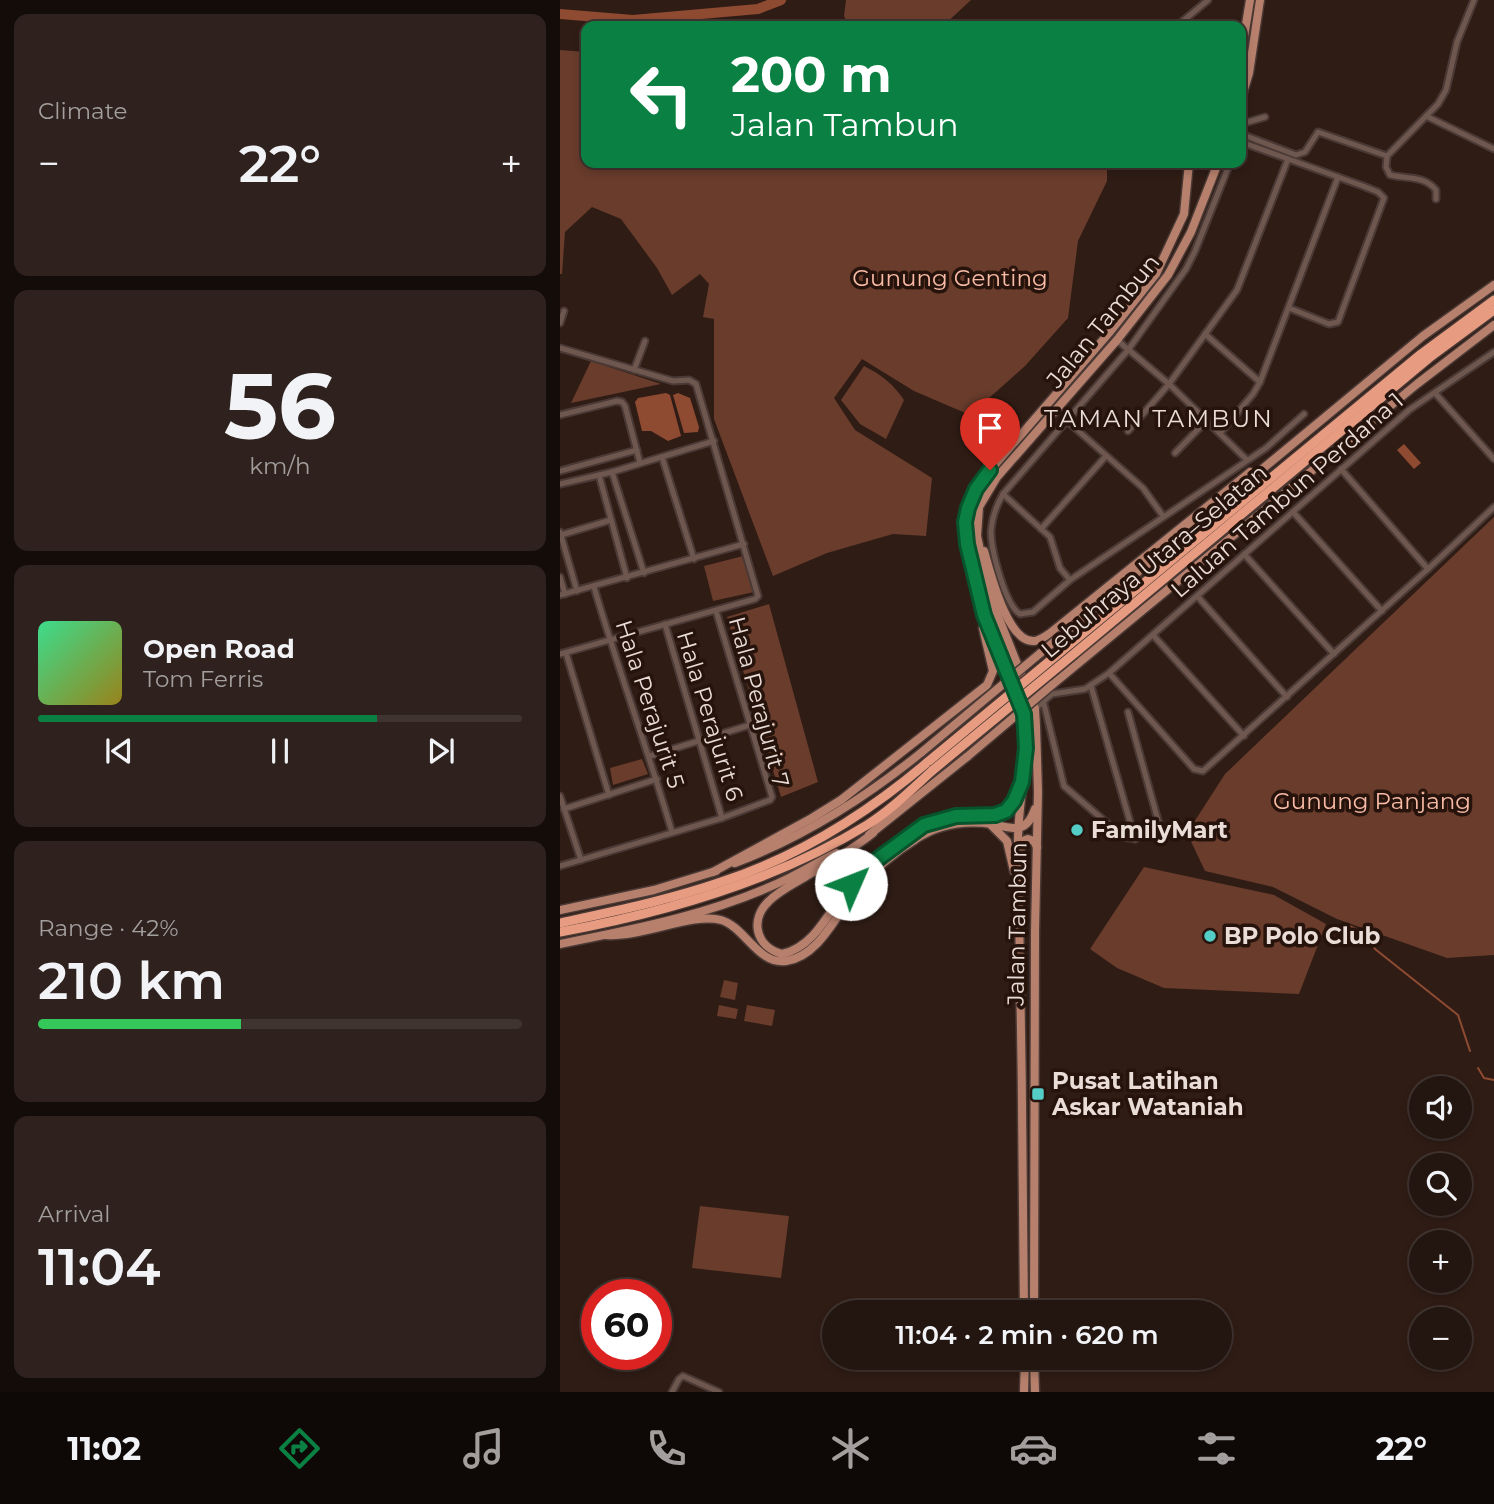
<!DOCTYPE html>
<html lang="en">
<head>
<meta charset="utf-8">
<style>
  :root { --surface:#231510; --page:#2f221e; --text:#f1f3f6; --muted:#a39f9f; --line:#403430; --accent:#0b8043 }
  body { margin:0; font-family:Montserrat,sans-serif; background:var(--page); color:var(--text); height:100vh; display:flex; flex-direction:column; font-size:26px; white-space:nowrap }
  * { box-sizing:border-box; margin:0 }
  p { font-size:23px; color:var(--muted) }
  .icon { flex:none; width:38px; height:38px; fill:none; stroke:currentColor; stroke-width:2; stroke-linecap:round; stroke-linejoin:round }
  .map { position:relative; flex:1; overflow:hidden }
  .drawer { display:flex; flex-direction:column; gap:14px; padding:14px; background:#130c09; width:560px }
  .drawer>* { flex:none }
  .hud { position:absolute; left:21px; top:21px; width:665px; height:147px; border-radius:14px; box-shadow:0 4px 10px #0003,0 0 0 2px var(--line); background:#0b8043; color:#fff; overflow:hidden }
  .fabs { position:absolute; left:849px; top:1076px; display:grid; gap:14px }
  .fabs a { display:grid; place-items:center; width:63px; height:63px; border-radius:50%; background:var(--surface); box-shadow:0 4px 10px #0003,0 0 0 2px var(--line); font-size:35px }
  .speed { position:absolute; left:21px; top:1279px; display:flex; gap:14px; font-size:35px; font-weight:700; text-align:center }
  .speed>* { display:grid; place-content:center; width:91px; height:91px; border-radius:50%; background:var(--surface); box-shadow:0 4px 10px #0003,0 0 0 2px var(--line); line-height:1 }
  .speed .limit { border:10px solid #d22; background:#fff; color:#111 }
  .pin { position:absolute; display:grid; place-items:center; width:60px; height:60px; color:#fff; margin:-72px -30px; border-radius:50% 50% 50% 0; rotate:-45deg; box-shadow:0 0 7px #0007 }
  .pin .icon { rotate:45deg }
  .me { position:absolute; width:77px; margin:-38px; rotate:46deg; stroke-linejoin:round; filter:drop-shadow(0 0 5px #0008) }
  .turn { display:flex; align-items:center; gap:24px; height:147px; padding:0 35px; font-size:32px }
  .turn .icon { width:91px; height:91px; stroke-width:2.5 }
  .turn b { display:block; font-size:49px; line-height:60px }
  .big { font-size:52px; font-weight:600; line-height:1.1 }
  .drawer .card { flex:1; display:flex; flex-direction:column; justify-content:center; gap:10px; min-width:0; padding:0 24px; border-radius:14px; background:var(--page) }
  .drawer .dial { align-items:center; gap:0 }
  .dial b { font-size:91px; line-height:1 }
  .song { display:flex; align-items:center; gap:21px }
  .cover { width:84px; height:84px; border-radius:10px; background:linear-gradient(135deg,hsl(150 70% 55%),hsl(50 70% 35%)) }
  .played { height:7px; border-radius:4px; background:linear-gradient(90deg,var(--accent) 70%,var(--line) 70%) }
  .keys { display:flex; justify-content:space-around; direction:ltr }
  .heat { display:flex; justify-content:space-between; align-items:center; font-size:38px; direction:ltr }
  .charge { height:10px; border-radius:5px; background:linear-gradient(90deg,#34c759 42%,var(--line) 0) }
  .trip { position:absolute; left:262px; top:1300px; width:410px; height:70px; border-radius:35px; background:var(--surface); box-shadow:0 4px 10px #0003,0 0 0 2px var(--line); font-weight:600; line-height:70px; text-align:center }
  .tabs { display:flex; height:112px; justify-content:space-around; align-items:center; background:#0e0806; color:var(--muted) }
  .tabs .icon { width:49px; height:49px }
  .tabs .active { color:var(--accent) }
  .tabs b { font-size:32px; color:var(--text) }
  main { display:flex; flex:1; min-height:0 }
  .map>svg:first-child { display:block }
</style>
</head>
<body>
<main>
<section class="drawer">
<div class="card"><p>Climate</p>
<div class="heat"><a>−</a><b class="big">22°</b><a>+</a></div>
</div>
<div class="card dial"><b>56</b><p>km/h</p></div>
<div class="card">
<div class="song"><i class="cover"></i><div><b>Open Road</b><p>Tom Ferris</p></div></div>
<div class="played"></div>
<div class="keys"><svg class="icon" aria-label="previous" viewBox="0 0 24 24"><path d="M18 5L8 12l10 7zM5 5v14"/></svg><svg class="icon" aria-label="pause" viewBox="0 0 24 24"><path d="M8 5v14M16 5v14"/></svg><svg class="icon" aria-label="next" viewBox="0 0 24 24"><path d="M6 5l10 7-10 7zM19 5v14"/></svg></div>
</div>
<div class="card"><p>Range · 42%</p><b class="big">210 km</b><div class="charge"></div></div>
<div class="card"><p>Arrival</p><b class="big">11:04</b></div>
</section>
<div class="map">
<svg width="934" height="1392" viewBox="0 0 934 1392">
  <rect width="100%" height="100%" fill="#2f1c15"/>
  <g fill="#693c2c">
    <path d="M 286,0 L 411,0 L 383,26 L 289,26 L 284,16 Z"/>
    <path d="M 0,50 L 26,52 L 26,163 L 547,163 L 547,181 L 518,241 L 508,318 L 465,366 L 410,415 L 354,391 L 302,359 L 274,398 L 295,430 L 372,478 L 366,536 L 333,534 L 267,553 L 213,576 L 154,419 L 154,319 L 143,317 L 149,284 L 140,274 L 112,295 L 97,268 L 61,219 L 32,207 L 5,232 L 2,274 L 0,274 Z"/>
    <path d="M 31,361 L 101,384 L 11,403 Z"/>
    <path d="M 304,366 C 322,375 333,384 344,400 L 326,439 L 300,424 L 281,400 Z"/>
    <path d="M 934,517 L 934,955 L 887,958 L 777,919 L 713,887 L 645,871 L 627,833 L 665,774 Z"/>
    <path d="M 183,556 L 194,592 L 153,601 L 144,566 Z"/>
    <path d="M 209,604 L 258,782 L 221,797 L 167,617 Z"/>
    <path d="M 82,759 L 88,774 L 53,785 L 50,768 Z"/>
    <path d="M 584,867 L 714,895 L 766,924 L 739,994 L 604,988 L 557,968 L 530,949 Z"/>
    <path d="M 164,980 L 178,983 L 175,1000 L 160,997 Z"/>
    <path d="M 159,1005 L 178,1009 L 176,1019 L 157,1016 Z"/>
    <path d="M 187,1005 L 215,1010 L 212,1026 L 184,1021 Z"/>
    <path d="M 140,1206 L 229,1216 L 221,1278 L 132,1268 Z"/>
  </g>
  <g fill="#8f4b32">
    <path d="M 106,393 L 110,395 L 121,436 L 108,441 L 91,431 L 82,431 L 75,402 L 78,398 Z"/>
    <path d="M 118,393 L 130,398 L 139,427 L 138,432 L 124,433 L 113,395 Z"/>
    <path d="M 844,444 L 861,463 L 854,469 L 837,450 Z"/>
  </g>
  <g fill="none" stroke-linecap="round" stroke-linejoin="round">
    <g stroke="#8f4b32" stroke-width="2">
      <path d="M 785,924 L 807,934 L 815,949 L 898,1015 L 910,1051"/>
      <path d="M 918,1068 L 924,1078 L 934,1080"/>
    </g>
    <path stroke="#8f4b32" stroke-width="10" d="M 0,14 L 73,20 L 198,9 L 221,0"/>
    <g stroke="#4a3935" stroke-width="9">
      <g id="street">
        <path d="M 617,26 L 648,0"/>
        <path d="M 866,116 L 934,149"/>
        <path d="M 681,124 L 705,117"/>
        <path d="M 681,134 L 736,155 L 745,152 L 758,132 L 827,156 L 878,104 L 886,90 L 897,42 L 914,0"/>
        <path d="M 681,142 L 803,186 L 818,192 L 824,198 L 778,322 L 769,324 L 729,308"/>
        <path d="M 827,156 L 826,167 L 830,175 C 846,179 864,175 876,190 L 876,199"/>
        <path d="M 670,163 L 635,251 L 626,269 L 568,350 L 443,494 C 436,506 432,518 431,531 C 431,550 445,605 460,614 L 473,612 L 510,580 L 706,448 L 744,414"/>
        <path d="M 0,323 L 4,311"/>
        <path d="M 645,334 L 700,382"/>
        <path d="M 557,340 L 609,384 L 687,460"/>
        <path d="M 0,348 L 113,381 L 129,380 L 136,384 L 198,596 L 195,599 L 0,654"/>
        <path d="M 74,370 L 85,341"/>
        <path d="M 875,393 L 934,459"/>
        <path d="M 0,415 L 57,401 L 62,402 L 65,406 L 80,463"/>
        <path d="M 506,420 L 583,488 L 603,516"/>
        <path d="M 568,431 L 609,384 L 677,290 L 728,159"/>
        <path d="M 661,432 L 693,394 L 700,382 L 778,177"/>
        <path d="M 615,453 L 647,420"/>
        <path d="M 102,457 L 134,559"/>
        <path d="M 781,469 L 868,569"/>
        <path d="M 0,471 L 77,450"/>
        <path d="M 52,472 L 84,573"/>
        <path d="M 39,475 L 67,578"/>
        <path d="M 0,484 L 52,472 L 154,441"/>
        <path d="M 443,494 L 490,537 L 500,568 L 510,580"/>
        <path d="M 733,512 L 822,611"/>
        <path d="M 481,529 L 546,456"/>
        <path d="M 0,532 L 17,591"/>
        <path d="M 1,535 L 51,520"/>
        <path d="M 684,554 L 774,654"/>
        <path d="M 0,577 L 5,594"/>
        <path d="M 34,587 C 58,669 88,750 112,832"/>
        <path d="M 0,595 L 184,544"/>
        <path d="M 638,597 L 727,697"/>
        <path d="M 105,624 L 162,818"/>
        <path d="M 593,635 L 684,736"/>
        <path d="M 6,653 L 49,795"/>
        <path d="M 549,673 L 634,769 L 643,771 L 868,569 L 934,507"/>
        <path d="M 483,700 L 504,786 L 563,837 L 575,839 L 531,686"/>
        <path d="M 475,709 L 492,694 L 525,689 L 549,673 L 849,410 L 934,352"/>
        <path d="M 568,712 L 599,824 L 597,829 L 575,839"/>
        <path d="M 90,756 L 190,725"/>
        <path d="M 0,796 L 21,860"/>
        <path d="M 4,809 L 97,779"/>
        <path d="M 0,866 L 162,818 L 210,800 L 212,797 L 156,611"/>
        <path d="M 112,1392 L 119,1379 L 123,1376 L 159,1392"/>
      </g>
    </g>
    <g stroke="#4a3935" stroke-width="11">
      <g id="primary">
        <path d="M 681,55 L 690,0"/>
        <path d="M 681,99 L 689,73 L 700,0"/>
        <path d="M 424,551 C 430,571 447,643 474,641 C 479,641 484,637 489,634 L 690,472"/>
        <path d="M 502,635 L 863,336 L 934,285"/>
        <path d="M 492,685 L 857,384 L 934,325"/>
        <path d="M 431,825 L 447,841 L 454,871"/>
        <path d="M 313,833 C 292,850 269,863 245,877 C 233,884 219,891 209,901 C 189,920 196,947 222,954 C 256,947 271,907 291,883 C 307,866 325,852 344,838 C 359,827 374,820 392,816 C 419,812 444,827 457,794"/>
        <path d="M 309,835 L 408,756"/>
        <path d="M 460,851 L 465,840 L 468,839 L 474,841 L 477,847"/>
        <path d="M 175,863 C 244,837 305,798 362,752"/>
        <path d="M 153,872 L 252,818 L 281,800 L 427,685 L 433,671 L 423,628"/>
        <path d="M 0,910 L 94,890 L 156,871"/>
        <path d="M 46,935 C 81,938 132,912 161,920 C 185,927 198,965 226,961 C 261,956 278,910 299,887 C 316,868 335,852 356,839 C 379,824 405,820 432,824 C 440,826 451,829 458,828 C 468,826 472,817 475,809"/>
        <path d="M 0,944 C 76,929 158,913 229,878 C 245,870 260,861 276,853"/>
        <path d="M 464,1312 C 463,1157 461,1001 458,846 C 457,802 471,757 464,714 L 423,615 L 407,544 L 405,521 L 408,508 L 421,481 L 549,333 L 596,274 L 624,214 L 629,163"/>
        <path d="M 474,1312 L 475,931 L 478,792 L 476,726 L 475,709 L 430,596 L 417,536 L 419,507 L 437,477 L 557,340 L 608,275 L 631,232 L 658,163"/>
        <path d="M 474,1358 L 475,1392"/>
        <path d="M 464,1392 L 465,1358"/>
      </g>
    </g>
    <g stroke="#4a3935" stroke-width="12">
      <g id="highway">
        <path d="M 509,645 L 861,354 L 934,300"/>
        <path d="M 515,653 L 869,358 L 934,310"/>
        <path d="M 0,923 C 54,911 109,900 161,882 C 238,857 308,813 369,761"/>
        <path d="M 0,932 C 103,913 217,880 307,825 C 331,810 352,789 373,770"/>
      </g>
    </g>
    <use href="#street" stroke="#6e574f" stroke-width="5"/>
    <use href="#primary" stroke="#b7806d" stroke-width="8"/>
    <use href="#highway" stroke="#e79c81" stroke-width="9"/>
    <g stroke="#4a3935" stroke-width="11" stroke-linecap="butt">
      <g id="primary-bridge">
        <path d="M 362,752 L 502,635"/>
        <path d="M 408,756 L 492,685"/>
      </g>
    </g>
    <g stroke="#4a3935" stroke-width="12" stroke-linecap="butt">
      <g id="highway-bridge">
        <path d="M 369,761 L 509,645"/>
        <path d="M 373,770 L 515,653"/>
      </g>
    </g>
    <use href="#primary-bridge" stroke="#b7806d" stroke-width="8"/>
    <use href="#highway-bridge" stroke="#e79c81" stroke-width="9"/>
  </g>
  <g fill="none" stroke-linecap="round" stroke-linejoin="round">
    <g stroke="#07532c" stroke-width="18">
      <path id="route" d="M 291,884 L 307,867 L 364,825 L 396,816 L 435,815 L 446,811 L 454,801 L 462,782 L 466,748 L 464,714 L 424,615 L 407,544 L 405,522 L 408,508 L 416,489 L 430,470"/>
    </g>
    <use href="#route" stroke="#0b8043" stroke-width="12"/>
  </g>
  <g fill="#54cdc7" stroke="#25130c" stroke-width="2.5">
    <circle cx="517" cy="830" r="7"/>
    <circle cx="650" cy="936" r="7"/>
    <rect x="471" y="1087" width="14" height="14" rx="3.5"/>
  </g>
  <g text-anchor="middle" dominant-baseline="central" stroke-width="7" stroke-linejoin="round" paint-order="stroke">
    <g font-size="23" fill="#f9bba5" stroke="#25130c">
      <text x="390" y="278">Gunung Genting</text>
      <text x="812" y="801">Gunung Panjang</text>
    </g>
    <g font-size="23" fill="#eadcd7" stroke="#25130c">
      <text transform="translate(543 321) rotate(-51)">Jalan Tambun</text>
      <text transform="translate(727 495) rotate(-41)">Laluan Tambun Perdana 1</text>
      <text transform="translate(594 561) rotate(-40)">Lebuhraya Utara–Selatan</text>
      <text transform="translate(199 702) rotate(75)">Hala Perajurit 7</text>
      <text transform="translate(90 704) rotate(72)">Hala Perajurit 5</text>
      <text transform="translate(150 716) rotate(73)">Hala Perajurit 6</text>
      <text transform="translate(457 924) rotate(-89)">Jalan Tambun</text>
    </g>
    <g font-size="23" font-weight="bold" fill="#eadcd7" stroke="#25130c" text-anchor="start">
      <text x="531" y="830">FamilyMart</text>
      <text x="664" y="936">BP Polo Club</text>
      <text x="492" y="1081">Pusat Latihan<tspan x="492" dy="26">Askar Wataniah</tspan></text>
    </g>
    <g font-size="24" letter-spacing="2" fill="#eadcd7" stroke="#25130c">
      <text x="599" y="418">TAMAN TAMBUN</text>
    </g>
  </g>
</svg>
<div class="fabs">
<a><svg class="icon" aria-label="sound" viewBox="0 0 24 24"><path d="M4 9h4l5-4v14l-5-4H4zM17 9q2 3 0 6"/></svg></a>
<a><svg class="icon" aria-label="search" viewBox="0 0 24 24"><circle cx="10" cy="10" r="6"/><path d="M15 15l6 6"/></svg></a>
<a>+</a>
<a>−</a>
</div>
<div class="speed"><div class="limit">60</div></div>
<div class="pin" style="left:430px;top:470px;background:#d93025"><svg class="icon" aria-label="arrive" viewBox="0 0 24 24"><path d="M6 21V4h12l-3 4 3 4H6"/></svg></div>
<svg class="me" style="left:291px;top:884px" viewBox="-20 -20 40 40"><circle r="19" fill="#fff"/><path d="M0-13L10 11 0 6-10 11z" fill="#0b8043"/></svg>
<div class="trip">11:04 · 2 min · 620 m</div>
<div class="hud">
<div class="turn"><svg class="icon" aria-label="left" viewBox="0 0 24 24"><path d="M17 20v-9H6M10 6l-5 5 5 5"/></svg><div><b>200 m</b>Jalan Tambun</div></div>
</div>
</div>
</main>
<nav class="tabs">
<b>11:02</b>
<svg class="icon active" aria-label="directions" viewBox="0 0 24 24"><path d="M12 3l9 9-9 9-9-9zM9 14v-3h6M13 9l2 2-2 2"/></svg>
<svg class="icon" aria-label="music" viewBox="0 0 24 24"><path d="M9 18V5l10-2v13"/><circle cx="6" cy="18" r="3"/><circle cx="16" cy="16" r="3"/></svg>
<svg class="icon" aria-label="phone" viewBox="0 0 24 24"><path d="M5 4h4l2 5-3 2q2 4 5 5l2-3 5 2v4C11 20 4 13 5 4z"/></svg>
<svg class="icon" aria-label="climate" viewBox="0 0 24 24"><path d="M12 3v18M4 7l16 10M4 17L20 7"/></svg>
<svg class="icon" aria-label="car" viewBox="0 0 24 24"><path d="M5 17H2v-5l4-1 3-4h7l3 4 3 1v5h-3M9 17h6M6 11h13"/><circle cx="7" cy="17" r="2"/><circle cx="17" cy="17" r="2"/></svg>
<svg class="icon" aria-label="filters" viewBox="0 0 24 24"><path d="M4 7h16M4 17h16"/><circle cx="9" cy="7" r="2"/><circle cx="15" cy="17" r="2"/></svg>
<b>22°</b>
</nav>
</body>
</html>
